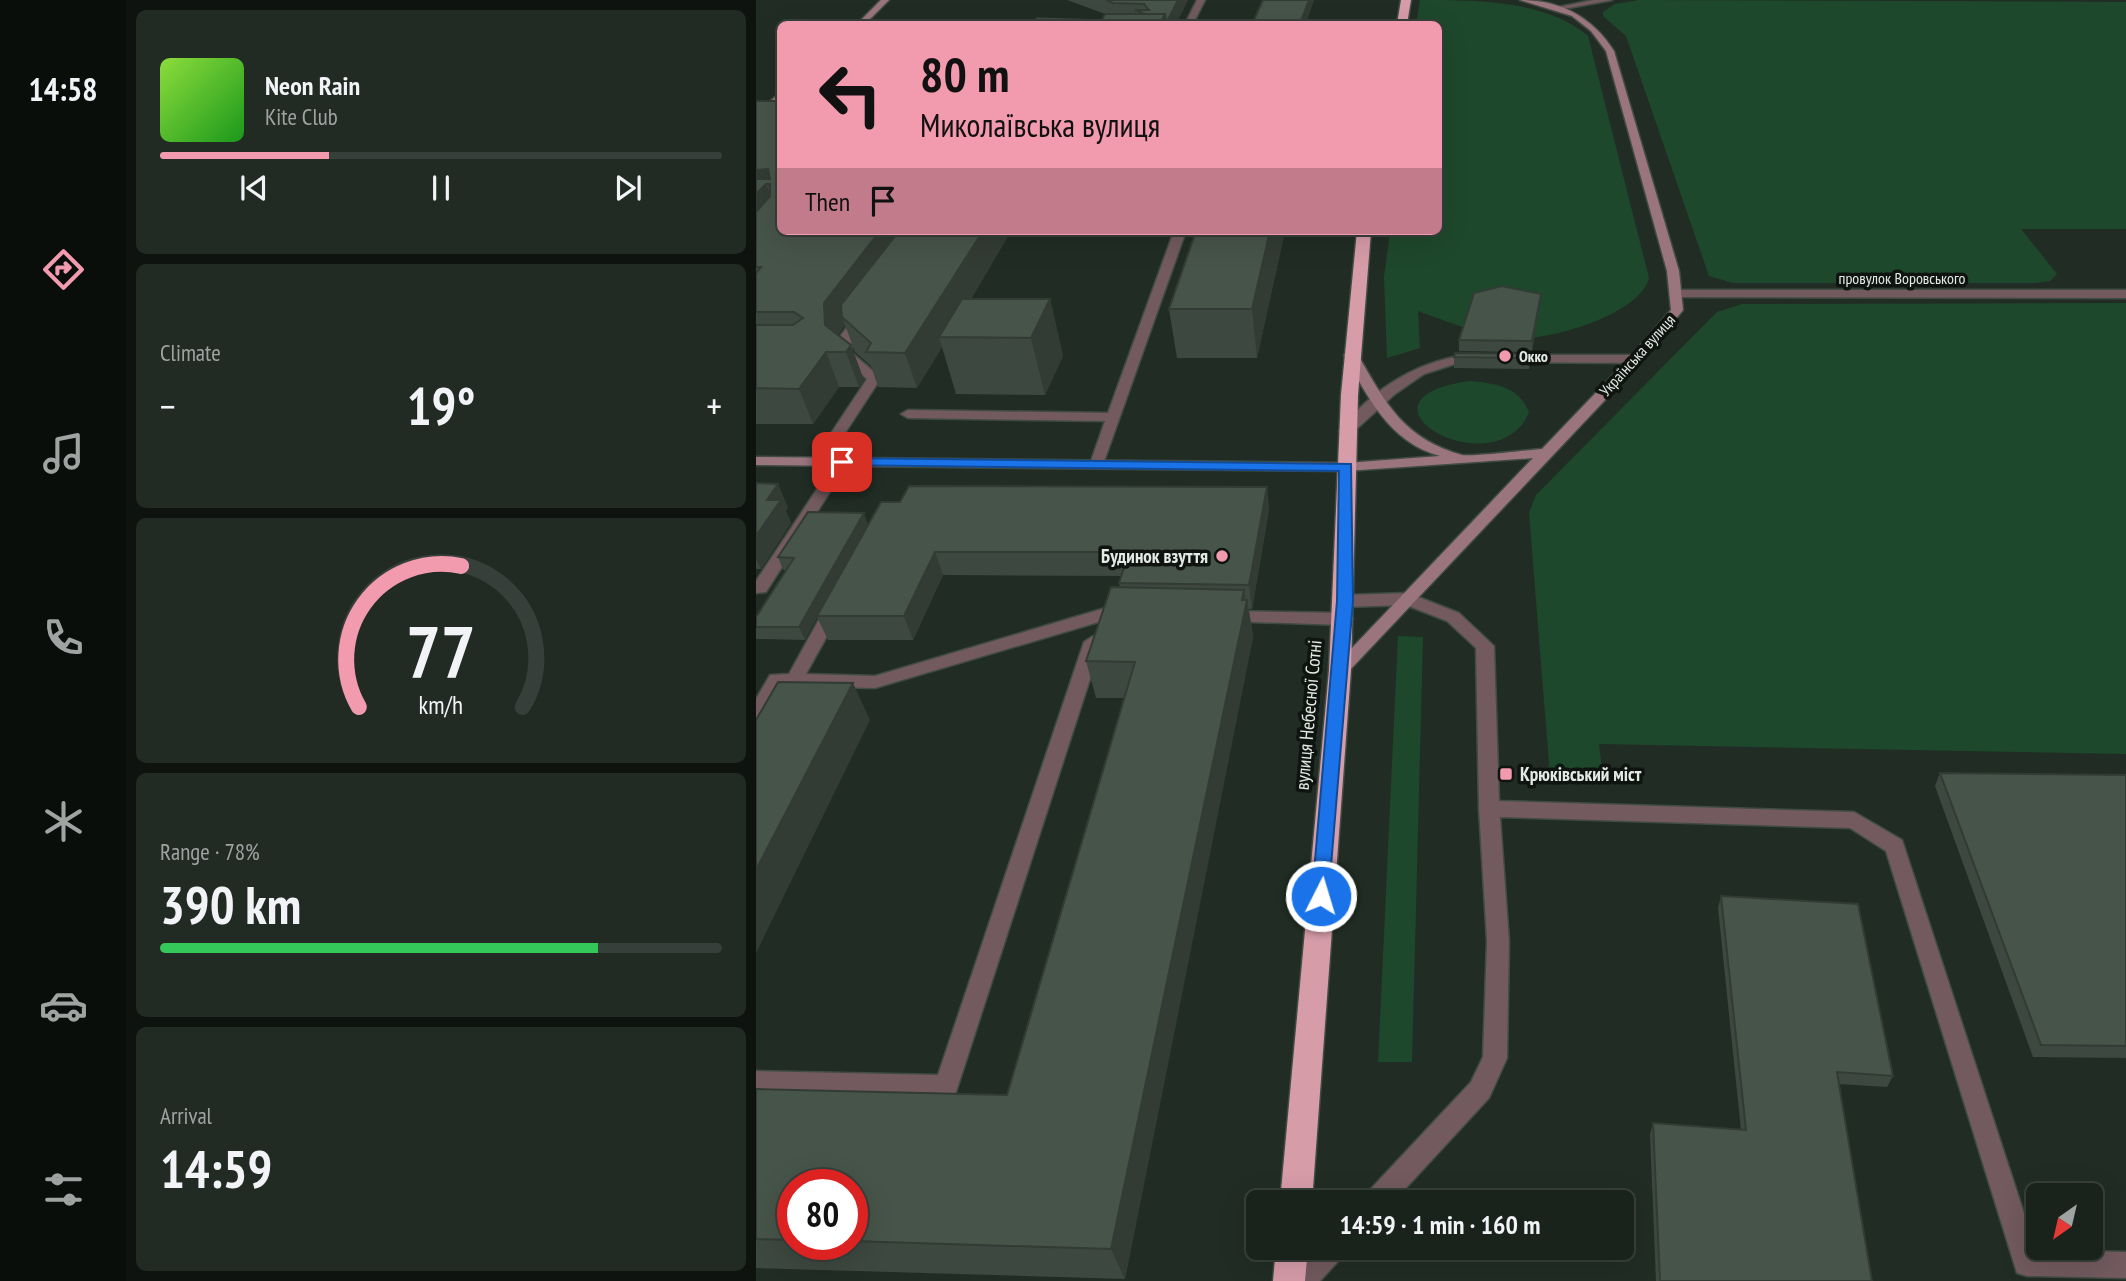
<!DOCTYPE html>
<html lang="en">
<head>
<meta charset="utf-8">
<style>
  :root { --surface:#19221b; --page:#222a24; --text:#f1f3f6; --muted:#9fa4a3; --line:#373f3a; --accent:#f29aae }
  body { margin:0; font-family:"PT Sans Narrow",sans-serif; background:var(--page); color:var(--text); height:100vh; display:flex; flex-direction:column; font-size:26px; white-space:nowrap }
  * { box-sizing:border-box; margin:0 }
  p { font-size:23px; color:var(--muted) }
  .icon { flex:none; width:38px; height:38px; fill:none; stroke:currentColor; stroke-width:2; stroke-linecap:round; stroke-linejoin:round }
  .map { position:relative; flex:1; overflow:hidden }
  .sheet { display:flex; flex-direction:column; gap:10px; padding:10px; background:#0e130f; width:630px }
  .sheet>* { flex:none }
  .hud { position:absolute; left:21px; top:21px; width:665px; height:214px; border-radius:10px; box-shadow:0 7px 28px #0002,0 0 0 2px var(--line); background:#f29aae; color:#111; overflow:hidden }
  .needle { width:46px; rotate:214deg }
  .fabs { position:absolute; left:1270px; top:1183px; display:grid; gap:14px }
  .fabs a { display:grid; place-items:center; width:77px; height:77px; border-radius:10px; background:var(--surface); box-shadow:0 7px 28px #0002,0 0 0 2px var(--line); font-size:35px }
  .speed { position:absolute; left:21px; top:1169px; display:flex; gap:14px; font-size:35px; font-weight:700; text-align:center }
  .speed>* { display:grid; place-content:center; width:91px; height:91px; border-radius:50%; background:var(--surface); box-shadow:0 7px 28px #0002,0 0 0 2px var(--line); line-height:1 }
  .speed .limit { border:10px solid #d22; background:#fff; color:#111 }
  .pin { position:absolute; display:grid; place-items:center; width:60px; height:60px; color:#fff; margin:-30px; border-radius:14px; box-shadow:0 4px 10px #0006 }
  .me { position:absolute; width:77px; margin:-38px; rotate:5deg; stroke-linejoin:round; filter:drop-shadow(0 0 5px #0008) }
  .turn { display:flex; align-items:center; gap:24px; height:147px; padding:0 28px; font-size:32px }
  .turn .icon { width:91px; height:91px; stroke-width:2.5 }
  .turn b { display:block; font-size:49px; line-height:60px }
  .then { display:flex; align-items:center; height:66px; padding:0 28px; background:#0003; gap:14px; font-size:26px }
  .big { font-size:52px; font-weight:800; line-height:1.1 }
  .sheet .tile { flex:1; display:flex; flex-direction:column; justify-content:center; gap:10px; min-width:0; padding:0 24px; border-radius:10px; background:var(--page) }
  .sheet .dial { align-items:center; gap:0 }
  .dial svg { height:182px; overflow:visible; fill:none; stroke:var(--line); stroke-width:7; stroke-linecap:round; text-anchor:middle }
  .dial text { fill:var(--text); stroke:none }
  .song { display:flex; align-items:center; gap:21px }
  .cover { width:84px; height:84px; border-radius:10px; background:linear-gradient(135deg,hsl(90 70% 55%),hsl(120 70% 35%)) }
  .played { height:7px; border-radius:4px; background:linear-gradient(90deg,var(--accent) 30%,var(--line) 30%) }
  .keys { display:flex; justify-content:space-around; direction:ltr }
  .heat { display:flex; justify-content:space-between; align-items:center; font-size:38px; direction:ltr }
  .charge { height:10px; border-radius:5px; background:linear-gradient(90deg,#34c759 78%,var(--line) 0) }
  .trip { position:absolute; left:490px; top:1190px; width:388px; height:70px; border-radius:10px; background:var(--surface); box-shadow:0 7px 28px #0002,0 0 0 2px var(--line); font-weight:800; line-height:70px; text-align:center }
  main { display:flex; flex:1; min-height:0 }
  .tabs { display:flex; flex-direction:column; width:126px; justify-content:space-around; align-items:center; background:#0a0e0b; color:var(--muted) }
  .tabs .icon { width:49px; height:49px }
  .tabs .current { color:var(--accent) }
  .tabs b { font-size:32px; color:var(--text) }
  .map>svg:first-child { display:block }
</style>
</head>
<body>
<main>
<nav class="tabs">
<b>14:58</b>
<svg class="icon current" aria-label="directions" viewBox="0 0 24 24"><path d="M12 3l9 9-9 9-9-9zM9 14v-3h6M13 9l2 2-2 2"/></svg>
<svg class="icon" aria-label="music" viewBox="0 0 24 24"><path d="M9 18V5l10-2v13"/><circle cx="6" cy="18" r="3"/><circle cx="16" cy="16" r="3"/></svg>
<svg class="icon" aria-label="phone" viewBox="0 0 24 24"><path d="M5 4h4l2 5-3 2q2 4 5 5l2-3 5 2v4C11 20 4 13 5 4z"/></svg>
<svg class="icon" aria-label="climate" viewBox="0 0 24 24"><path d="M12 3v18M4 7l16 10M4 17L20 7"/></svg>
<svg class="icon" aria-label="car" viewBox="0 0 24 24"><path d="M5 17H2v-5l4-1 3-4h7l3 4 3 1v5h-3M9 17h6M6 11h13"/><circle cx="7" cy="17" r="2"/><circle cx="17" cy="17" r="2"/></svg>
<svg class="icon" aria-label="filters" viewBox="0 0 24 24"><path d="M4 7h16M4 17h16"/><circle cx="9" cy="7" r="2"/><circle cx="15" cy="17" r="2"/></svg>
</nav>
<section class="sheet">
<div class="tile">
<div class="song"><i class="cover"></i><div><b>Neon Rain</b><p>Kite Club</p></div></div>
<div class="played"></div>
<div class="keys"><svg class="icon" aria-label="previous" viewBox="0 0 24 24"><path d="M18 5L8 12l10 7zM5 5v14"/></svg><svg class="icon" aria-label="pause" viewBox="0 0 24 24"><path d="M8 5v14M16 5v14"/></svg><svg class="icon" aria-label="next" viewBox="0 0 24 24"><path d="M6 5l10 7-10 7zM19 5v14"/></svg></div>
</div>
<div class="tile"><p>Climate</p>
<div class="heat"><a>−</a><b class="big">19°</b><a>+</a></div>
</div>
<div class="tile dial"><svg viewBox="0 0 100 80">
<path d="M14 69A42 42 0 1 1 86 69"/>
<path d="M14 69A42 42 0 0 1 59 7" stroke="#f29aae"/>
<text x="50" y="56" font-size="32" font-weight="700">77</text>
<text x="50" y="72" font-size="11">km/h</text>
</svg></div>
<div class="tile"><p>Range · 78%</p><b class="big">390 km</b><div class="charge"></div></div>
<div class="tile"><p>Arrival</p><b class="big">14:59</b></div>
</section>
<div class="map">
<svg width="1370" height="1281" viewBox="0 0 1370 1281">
  <rect width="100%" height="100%" fill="#212d24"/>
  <g fill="#1e482b">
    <path d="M 664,0 C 718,0 791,0 832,36 L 893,278 C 884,315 790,342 756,338 C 723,335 693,322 662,311 L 664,348 L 631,358 L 628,277 L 634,231 L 682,231 L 682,24 L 660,24 Z"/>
    <path d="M 883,0 L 1370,2 L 1370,229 L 1265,229 L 1301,274 L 1294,281 L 1280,283 L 977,283 L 953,276 L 870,36 L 847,16 L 847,12 L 859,4 Z"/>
    <path d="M 1370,303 L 1370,754 L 843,744 L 847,777 L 794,776 L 773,513 L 780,495 L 961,312 L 986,304 Z"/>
    <path d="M 714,381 C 739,383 764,387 773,413 C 738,490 581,399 714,381 Z"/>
    <path d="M 642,636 L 667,637 L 656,1062 L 622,1062 Z"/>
  </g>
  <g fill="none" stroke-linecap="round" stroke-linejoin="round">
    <g stroke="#404b43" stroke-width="3">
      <g id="lane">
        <path d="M 441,0 L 449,0 L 437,24 L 429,24 Z"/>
        <path d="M 281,19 L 389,22 L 393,24 L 278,24 Z"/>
        <path d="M 418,231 L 430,231 L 346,467 L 341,468 L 334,464 L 349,421 L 152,418 L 145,414 L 152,410 L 352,413 Z"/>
        <path d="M 106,311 L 112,315 L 95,338 L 96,353 L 125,378 L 68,465 L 58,465 L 56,462 L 111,379 L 82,354 L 83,338 L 102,312 Z"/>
        <path d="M 720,354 L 725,355 L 725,361 L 699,364 L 668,374 L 639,394 L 595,434 L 590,435 L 583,431 C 617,388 665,358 720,354 Z"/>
        <path d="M 752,355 L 880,355 L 887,359 L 880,363 L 747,362 L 745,359 Z"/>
        <path d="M 86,458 L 93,462 L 10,592 L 0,593 L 0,581 L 81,459 Z"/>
        <path d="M 652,593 L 703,613 L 738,646 L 743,801 L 1098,812 L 1146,840 L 1280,1250 L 1370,1252 L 1370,1278 L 1271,1276 L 1261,1273 L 1130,851 L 1094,828 L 744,817 L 753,941 L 751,1058 L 733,1098 L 637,1202 L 607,1202 L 611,1193 L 715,1082 L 727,1057 L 731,941 L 723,809 L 720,648 L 691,621 L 650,605 L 589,607 L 581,601 L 589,595 Z"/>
        <path d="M 77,603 L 86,609 L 50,674 L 119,676 L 346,609 L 367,609 L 376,615 L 373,619 L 346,621 L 119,688 L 25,686 L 7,720 L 0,722 L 0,699 L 14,675 L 33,674 L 71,605 Z"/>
        <path d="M 472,611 L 588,613 L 597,619 L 588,625 L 466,621 L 463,617 L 466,613 Z"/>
        <path d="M 337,636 L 346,642 L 199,1095 L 190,1098 L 0,1093 L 0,1071 L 182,1075 L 328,642 Z"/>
        <path d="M 559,1248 L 590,1248 L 586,1257 L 564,1281 L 531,1281 L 535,1271 Z"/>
      </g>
    </g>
    <g stroke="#404b43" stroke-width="3">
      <g id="street">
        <path d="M 837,0 L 856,0 L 802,10 L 798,8 Z"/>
        <path d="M 921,290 L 1370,290 L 1370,298 L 917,297 L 917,291 Z"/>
      </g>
    </g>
    <g stroke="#404b43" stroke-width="3">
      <g id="secondary">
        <path d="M 125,0 L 133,0 L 109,24 L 101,24 Z"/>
        <path d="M 764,0 C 805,0 836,17 858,51 L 923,271 L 927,310 L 885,362 L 590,674 L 584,676 L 575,670 L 777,458 L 590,471 L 0,465 L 0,457 L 590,463 L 684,456 C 633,442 613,398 588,355 L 595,351 L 602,355 C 630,404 648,439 706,455 C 717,457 771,450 786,449 L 875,356 L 915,310 L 911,271 L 850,51 L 835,31 L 816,16 Z"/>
        <path d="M 24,93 L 24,101 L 0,121 L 0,113 Z"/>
      </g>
    </g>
    <g stroke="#404b43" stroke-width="3">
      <g id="highway">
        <path d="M 645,0 L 655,0 L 651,24 L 641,24 Z"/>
        <path d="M 601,231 L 615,231 L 602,395 L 595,670 L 556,1202 L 524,1202 L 573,670 L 585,395 Z"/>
        <path d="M 520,1248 L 552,1248 L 549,1281 L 517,1281 Z"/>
      </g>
    </g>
    <use href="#lane" fill="#725a5f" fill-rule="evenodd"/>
    <use href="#street" fill="#725a5f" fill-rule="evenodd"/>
    <use href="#secondary" fill="#9b757d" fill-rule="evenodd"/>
    <use href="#highway" fill="#d69ca8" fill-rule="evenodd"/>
  </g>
  <g fill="#3d4840" fill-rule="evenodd">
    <path d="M 311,0 L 432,0 L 420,24 L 344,24 L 349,14 Z"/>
    <path d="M 0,101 L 24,231 L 255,231 L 215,299 L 294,299 L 307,356 L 289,395 L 200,394 L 186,347 L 161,388 L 122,387 L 115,366 L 99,352 L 89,325 L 82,335 L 108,380 L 103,387 L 83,387 L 57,424 L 0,424 Z"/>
    <path d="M 529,231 L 501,358 L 421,358 L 413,309 Z"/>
    <path d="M 785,294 L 784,305 L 776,352 L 703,351 L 703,340 Z"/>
    <path d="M 774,354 L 773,369 L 698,368 L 698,357 Z"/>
    <path d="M 0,483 L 32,507 L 30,511 L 35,523 L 5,569 L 0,569 Z"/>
    <path d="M 511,487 L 513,510 L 496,609 L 493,609 L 497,637 L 369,1279 L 0,1268 L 0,1089 L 251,1095 L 368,698 L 340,698 L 330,661 L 364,588 L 363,583 L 366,576 L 187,575 L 157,640 L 72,640 L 61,617 L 49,640 L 0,639 L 0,617 L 30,570 L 27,570 L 22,557 L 112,525 L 144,502 ZM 37,1185 L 96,1185 L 96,1244 L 37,1244 Z"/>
    <path d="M 1184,773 L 1370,775 L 1370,1058 L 1277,1057 L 1179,786 Z"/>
    <path d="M 965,896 L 1137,1076 L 1131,1087 L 1083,1084 L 1116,1281 L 900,1281 L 894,1134 L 897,1123 L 985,1130 L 962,908 Z"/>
  </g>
  <g fill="#323b34">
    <path d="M 422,0 L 432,0 L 420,24 L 412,24 L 411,22 Z"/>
    <path d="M 553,0 L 558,0 L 550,24 L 544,24 Z"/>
    <path d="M 409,14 L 411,24 L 404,24 Z"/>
    <path d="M 12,169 L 24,199 L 14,184 L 10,184 L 22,215 L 0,237 L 0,170 Z"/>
    <path d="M 124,231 L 158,231 L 86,317 L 89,325 L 81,336 L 69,325 L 68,303 Z"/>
    <path d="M 227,231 L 255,231 L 192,337 L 183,337 L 186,347 L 161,388 L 149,353 Z"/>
    <path d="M 514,231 L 529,231 L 501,358 L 496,309 Z"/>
    <path d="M 785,294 L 784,305 L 776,352 L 776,341 Z"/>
    <path d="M 294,299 L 307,356 L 289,395 L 275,338 Z"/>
    <path d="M 95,345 L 108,380 L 103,387 L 90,352 Z"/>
    <path d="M 70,352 L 83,387 L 57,424 L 43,389 Z"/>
    <path d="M 22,484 L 32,507 L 30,511 L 35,523 L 5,569 L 0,559 L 0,536 L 11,500 Z"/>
    <path d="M 511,487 L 513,510 L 496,609 L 493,585 Z"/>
    <path d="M 108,513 L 112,525 L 49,640 L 43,627 Z"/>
    <path d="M 179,552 L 187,575 L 157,640 L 148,616 Z"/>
    <path d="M 488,590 L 490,605 L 491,600 L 497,637 L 369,1279 L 355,1249 Z"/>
    <path d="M 97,683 L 114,720 L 0,953 L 0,870 Z"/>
  </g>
  <g fill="#47544a" stroke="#323b34" stroke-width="2">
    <path d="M 350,0 L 422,0 L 411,22 L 410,22 L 409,14 L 389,14 L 379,10 L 393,10 L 388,4 L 357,3 Z"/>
    <path d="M 507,0 L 553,0 L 544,24 L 496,24 Z"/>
    <path d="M 349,14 L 409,14 L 404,24 L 344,24 Z"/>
    <path d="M 0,101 L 24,101 L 24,231 L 124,231 L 68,303 L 69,325 L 95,345 L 90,352 L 70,352 L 43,389 L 0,388 L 0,325 L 37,325 L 47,318 L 38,312 L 0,312 L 0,273 L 5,267 L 0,267 L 0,212 L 14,196 L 14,184 L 10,184 L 0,194 L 0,179 L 14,179 L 12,169 L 0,170 Z"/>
    <path d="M 143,231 L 227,231 L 149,353 L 110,352 L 115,343 L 86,317 L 85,305 Z"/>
    <path d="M 440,231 L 514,231 L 496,309 L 413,309 Z"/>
    <path d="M 746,286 L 785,294 L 776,341 L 703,340 L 718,293 Z"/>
    <path d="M 206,299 L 294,299 L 275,338 L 183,337 Z"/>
    <path d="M 699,353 L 774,354 L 773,358 L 698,357 Z"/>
    <path d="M 0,483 L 22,484 L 11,500 L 25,500 L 0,536 Z"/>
    <path d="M 153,486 L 511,487 L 493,585 L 363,583 L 373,552 L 179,552 L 148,616 L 61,616 L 125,502 L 144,502 Z"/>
    <path d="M 52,512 L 108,513 L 43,627 L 0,627 L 0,617 L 38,558 L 22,557 Z"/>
    <path d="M 355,587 L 488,590 L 486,600 L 491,600 L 355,1249 L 96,1241 L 96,1185 L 37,1185 L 37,1240 L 0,1239 L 0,1089 L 251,1095 L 379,662 L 330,661 Z"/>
    <path d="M 22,682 L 97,683 L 0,870 L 0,720 Z"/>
    <path d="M 1184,773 L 1370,775 L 1370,1046 L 1285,1045 Z"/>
    <path d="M 965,896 L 1102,904 L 1137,1076 L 1081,1072 L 1116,1281 L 904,1281 L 897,1123 L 990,1130 Z"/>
  </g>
  <path fill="#1a73e8" stroke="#114b97" stroke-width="2" d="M 86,458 L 595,464 L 597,601 L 572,902 L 559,902 L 556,896 L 581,601 L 583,471 L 81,465 L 81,459 Z"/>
  <g fill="#f29aae" stroke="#0f1410" stroke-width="2.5">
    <circle cx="749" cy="356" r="7"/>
    <circle cx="466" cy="556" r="7"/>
    <rect x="743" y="767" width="14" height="14" rx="3.5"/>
  </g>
  <g text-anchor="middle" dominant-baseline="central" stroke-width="7" stroke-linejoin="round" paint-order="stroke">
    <g font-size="16" fill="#e3eae5" stroke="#0f1410">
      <text x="1146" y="278">провулок Воровського</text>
      <text transform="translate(881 355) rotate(-48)">Українська вулиця</text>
    </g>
    <g font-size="16" font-weight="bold" fill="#e3eae5" stroke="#0f1410" text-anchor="start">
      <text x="763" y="356">Окко</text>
    </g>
    <g font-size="19" font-weight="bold" fill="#e3eae5" stroke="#0f1410" text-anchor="end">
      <text x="452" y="556">Будинок взуття</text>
      <text x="764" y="774" text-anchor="start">Крюківський міст</text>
    </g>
    <g font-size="19" fill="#e3eae5" stroke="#0f1410">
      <text transform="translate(552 715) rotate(-85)">вулиця Небесної Сотні</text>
    </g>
  </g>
</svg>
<div class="fabs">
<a><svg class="needle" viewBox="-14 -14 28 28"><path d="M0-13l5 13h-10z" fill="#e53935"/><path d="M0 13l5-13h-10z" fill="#9fa4a3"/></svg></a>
</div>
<div class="speed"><div class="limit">80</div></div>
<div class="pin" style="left:86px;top:462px;background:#d93025"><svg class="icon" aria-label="arrive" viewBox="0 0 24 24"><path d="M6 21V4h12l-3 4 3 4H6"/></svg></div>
<svg class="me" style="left:565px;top:896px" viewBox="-20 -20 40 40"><circle r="17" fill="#1a73e8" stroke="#fff" stroke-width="3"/><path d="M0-11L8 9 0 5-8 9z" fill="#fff"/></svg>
<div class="trip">14:59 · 1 min · 160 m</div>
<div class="hud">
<div class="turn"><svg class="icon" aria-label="left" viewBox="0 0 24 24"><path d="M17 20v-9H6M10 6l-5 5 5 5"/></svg><div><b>80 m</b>Миколаївська вулиця</div></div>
<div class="then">Then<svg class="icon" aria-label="arrive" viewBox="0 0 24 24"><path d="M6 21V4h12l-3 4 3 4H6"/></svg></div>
</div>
</div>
</main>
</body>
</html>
